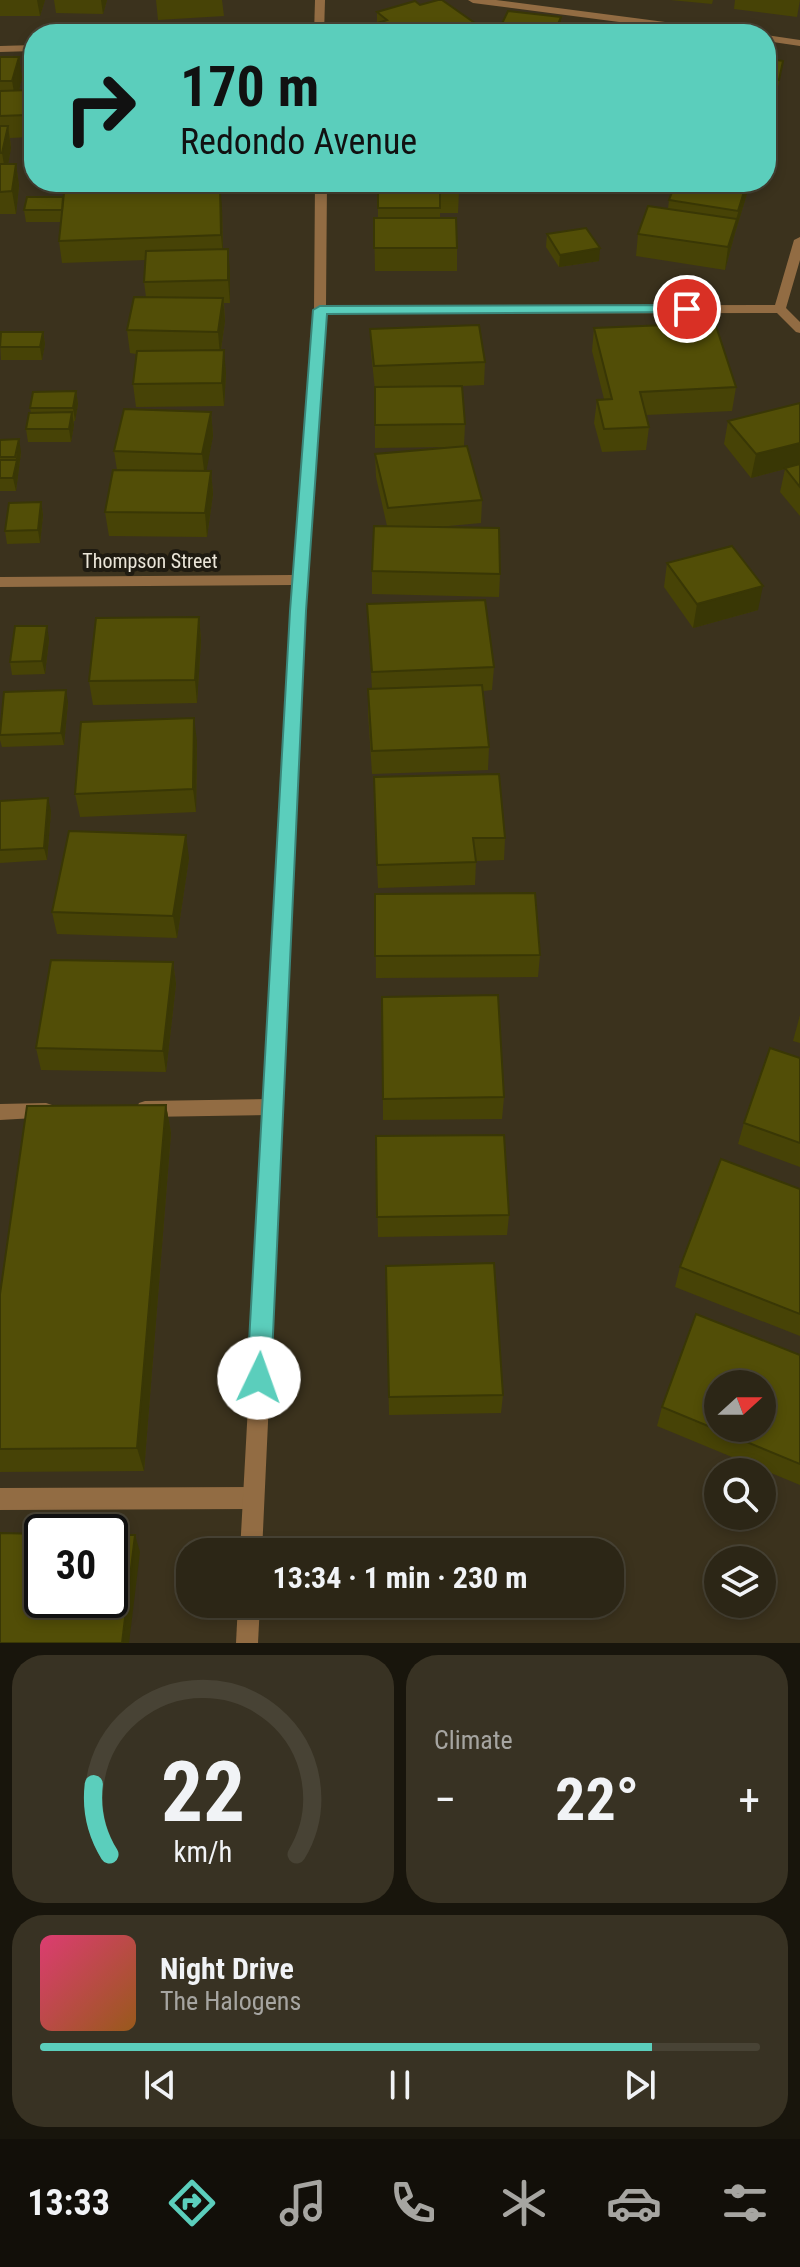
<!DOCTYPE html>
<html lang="en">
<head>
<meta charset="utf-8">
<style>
	body { margin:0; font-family:"Roboto Condensed",sans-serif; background:#383223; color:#f1f3f6; height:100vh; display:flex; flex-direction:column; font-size:30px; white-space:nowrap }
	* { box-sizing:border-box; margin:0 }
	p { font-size:26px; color:#a6a5a1 }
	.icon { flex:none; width:44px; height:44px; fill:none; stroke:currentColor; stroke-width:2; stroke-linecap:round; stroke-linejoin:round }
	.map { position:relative; height:1643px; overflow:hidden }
	.side { display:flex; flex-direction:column; gap:12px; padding:12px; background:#18150c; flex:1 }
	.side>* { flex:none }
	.guide { position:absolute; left:24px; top:24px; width:752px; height:168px; border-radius:32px; box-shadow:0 4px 12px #0003,0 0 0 2px #484335; background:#5bcebc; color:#111; overflow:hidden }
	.needle { width:52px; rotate:69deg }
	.buttons { position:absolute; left:704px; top:1370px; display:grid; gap:16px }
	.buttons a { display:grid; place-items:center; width:72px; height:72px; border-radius:50%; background:#2c2616; box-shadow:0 4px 12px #0003,0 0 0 2px #484335; font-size:40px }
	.speed { position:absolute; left:24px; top:1514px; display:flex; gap:16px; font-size:40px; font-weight:700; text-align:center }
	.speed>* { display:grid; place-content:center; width:104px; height:104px; border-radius:50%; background:#2c2616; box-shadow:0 4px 12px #0003,0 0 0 2px #484335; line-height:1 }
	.speed .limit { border:4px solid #111; border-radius:12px; background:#fff; color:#111 }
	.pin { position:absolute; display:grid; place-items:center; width:68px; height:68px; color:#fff; margin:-34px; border:4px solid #fff; border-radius:50%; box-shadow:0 2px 8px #0007 }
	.me { position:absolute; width:88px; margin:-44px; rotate:3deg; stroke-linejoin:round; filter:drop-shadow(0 0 6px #0008) }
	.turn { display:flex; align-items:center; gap:28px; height:168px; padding:0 24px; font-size:36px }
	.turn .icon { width:104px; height:104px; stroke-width:2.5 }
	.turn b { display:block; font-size:56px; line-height:68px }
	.big { font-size:60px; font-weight:700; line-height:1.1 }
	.side .tile { flex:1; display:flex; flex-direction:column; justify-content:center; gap:12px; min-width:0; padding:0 28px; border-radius:32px; background:#383223 }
	.side .dial { align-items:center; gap:0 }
	.dial svg { height:208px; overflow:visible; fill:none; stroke:#484335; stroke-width:7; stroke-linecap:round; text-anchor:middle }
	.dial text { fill:#f1f3f6; stroke:none }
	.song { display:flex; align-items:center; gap:24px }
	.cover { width:96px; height:96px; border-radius:12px; background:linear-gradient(135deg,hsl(340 70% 55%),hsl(30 70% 35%)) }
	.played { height:8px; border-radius:4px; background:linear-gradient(90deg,#5bcebc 85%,#484335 85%) }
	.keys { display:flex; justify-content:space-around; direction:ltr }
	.heat { display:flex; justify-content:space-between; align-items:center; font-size:44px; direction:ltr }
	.side .tiles { flex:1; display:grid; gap:12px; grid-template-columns:1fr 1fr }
	.tile:last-child { grid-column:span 2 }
	.trip { position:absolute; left:176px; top:1538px; width:448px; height:80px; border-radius:32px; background:#2c2616; box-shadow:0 4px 12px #0003,0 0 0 2px #484335; font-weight:700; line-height:80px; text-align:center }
	.tab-bar { display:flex; height:128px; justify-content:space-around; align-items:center; background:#120f09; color:#a6a5a1 }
	.tab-bar .icon { width:56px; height:56px }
	.tab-bar .active { color:#5bcebc }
	.tab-bar b { font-size:36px; color:#f1f3f6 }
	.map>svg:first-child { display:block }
</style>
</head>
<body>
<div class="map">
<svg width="800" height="1643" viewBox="0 0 800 1643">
	<rect width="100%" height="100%" fill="#3b321d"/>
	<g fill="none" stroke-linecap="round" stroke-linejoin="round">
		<g fill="#926c43" fill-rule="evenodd">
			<polygon points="272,1099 278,1101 281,1107 278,1113 272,1115 145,1117 139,1115 136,1109 139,1103 145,1101"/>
			<polygon points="46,1103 52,1105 55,1111 52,1117 0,1120 0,1104"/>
			<polygon points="253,1487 260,1491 264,1498 260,1505 253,1509 0,1510 0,1488"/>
		</g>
		<g fill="#926c43" fill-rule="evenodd">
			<polygon points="315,0 325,0 324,34 314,34"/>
			<polygon points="468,0 496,0 734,31 739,34 711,34 473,3"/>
			<polygon points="766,35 800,40 800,46 766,41"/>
			<polygon points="34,45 34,51 0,52 0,46"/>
			<polygon points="315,182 327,182 326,306 775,305 794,240 800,237 800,260 786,308 800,322 800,333 796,332 777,313 326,314 307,580 262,1552 240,1552 293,585 0,587 0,577 293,575 314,310"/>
			<polygon points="238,1604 260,1604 258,1643 236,1643"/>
		</g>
	</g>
	<g fill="#474306">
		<polygon points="0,0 45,0 40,16 0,16"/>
		<polygon points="54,0 107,0 103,14 56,13"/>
		<polygon points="156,0 222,0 224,16 158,20"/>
		<polygon points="670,0 713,0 712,4"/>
		<polygon points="735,0 800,0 797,17 734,9"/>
		<polygon points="420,5 478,34 374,34 374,24 377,23 377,12"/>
		<polygon points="0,57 19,57 22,78 19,90 30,90 34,112 30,137 10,138 11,148 8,164 16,164 19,186 16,214 0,214"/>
		<polygon points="766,58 781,73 777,92 774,91 766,131"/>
		<polygon points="37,182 75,182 74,184 37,184"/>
		<polygon points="378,182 459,191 458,213 440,213 440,218 457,248 457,271 375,271 374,218 378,218"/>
		<polygon points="747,194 735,233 725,270 636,256 638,234 668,209 669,200"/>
		<polygon points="222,209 223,249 230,271 230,303 224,303 225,321 221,350 226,373 224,406 136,407 133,384 136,354 130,353 127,330 146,297 144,282 146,260 62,263 59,241 61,222 26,222 24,210"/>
		<polygon points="547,234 599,261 559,267 546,247"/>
		<polygon points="594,328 736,387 732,411 646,415 649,427 646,450 602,452 594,423 597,400 604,399 592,351"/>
		<polygon points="370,329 485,362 484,385 462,386 465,424 464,446 482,500 481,523 438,527 500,574 499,597 372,594 372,571 387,526 376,477 375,454 447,447 375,448 375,390 371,352"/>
		<polygon points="43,332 45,344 42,360 1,360 0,339"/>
		<polygon points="76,391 78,404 75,421 74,421 74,425 71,442 28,442 26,429 31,413 30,408"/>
		<polygon points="800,403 800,516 780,492 785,469 751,478 724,444 728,421"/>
		<polygon points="211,412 213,436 206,470 211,471 213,494 207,537 109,536 105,512 117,470 114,451"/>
		<polygon points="0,440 21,452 16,491 0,491"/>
		<polygon points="41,502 43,515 40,543 7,544 5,531"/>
		<polygon points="667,563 758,610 693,628 664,587"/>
		<polygon points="367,604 494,667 492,690 483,691 489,747 488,770 372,774 368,712 368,689 372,688"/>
		<polygon points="199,617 201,640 197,703 93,705 89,681"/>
		<polygon points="49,639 45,674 12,675 10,662"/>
		<polygon points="68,702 64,745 2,747 0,740 0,725"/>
		<polygon points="197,741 196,812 80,817 75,794"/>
		<polygon points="374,800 505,838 504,860 476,861 475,885 378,888"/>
		<polygon points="0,801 51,811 47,860 0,863"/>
		<polygon points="189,858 177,938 57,934 52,912"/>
		<polygon points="375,894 540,955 538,977 376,978"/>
		<polygon points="173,962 176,984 166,1072 41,1070 36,1048"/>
		<polygon points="382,997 504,1097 502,1119 383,1120"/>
		<polygon points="800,1015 800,1043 793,1041"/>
		<polygon points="800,1058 800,1167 738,1144 744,1123"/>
		<polygon points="166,1105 171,1133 144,1471 0,1472 0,1294"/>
		<polygon points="376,1136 509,1215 507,1235 378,1237"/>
		<polygon points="800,1189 800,1336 675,1287 680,1267"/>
		<polygon points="386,1266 503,1395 501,1413 389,1415"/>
		<polygon points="800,1355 800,1485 657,1426 662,1407"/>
	</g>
	<g fill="#393705">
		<polygon points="37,0 45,0 40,16"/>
		<polygon points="101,0 107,0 103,14"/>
		<polygon points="561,17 560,34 554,34"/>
		<polygon points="479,26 478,34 454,34"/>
		<polygon points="19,57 22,78 16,103 12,81"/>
		<polygon points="30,90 34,112 30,137 27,115"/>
		<polygon points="8,126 11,148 6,176 2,153"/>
		<polygon points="16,164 19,186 16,214 12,191"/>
		<polygon points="747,182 749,182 747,194 735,233 725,270 728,247"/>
		<polygon points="220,187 222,209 223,257 221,235"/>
		<polygon points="600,248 599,261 559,267 560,255"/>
		<polygon points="228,249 230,271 230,303 228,280"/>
		<polygon points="223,298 225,321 220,355 218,332"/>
		<polygon points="43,332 45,344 42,360 40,347"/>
		<polygon points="224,350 226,373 224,406 222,383"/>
		<polygon points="76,391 78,404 75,421 73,408"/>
		<polygon points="72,412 74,425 71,442 69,429"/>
		<polygon points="211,412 213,436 205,478 202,454"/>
		<polygon points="19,439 21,452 16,491 13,478"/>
		<polygon points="800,443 800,465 751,478 756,454"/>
		<polygon points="211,471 213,494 207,537 205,513"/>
		<polygon points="41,502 43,515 40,543 38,530"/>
		<polygon points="763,586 758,610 693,628 697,604"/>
		<polygon points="199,617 201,640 197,703 195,680"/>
		<polygon points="47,626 49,639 45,674 42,661"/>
		<polygon points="66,690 68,702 64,745 61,733"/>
		<polygon points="194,718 197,741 196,812 193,789"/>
		<polygon points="48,798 51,811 47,860 44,848"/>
		<polygon points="186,835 189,858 177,938 173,916"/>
		<polygon points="173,962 176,984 166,1072 163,1051"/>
		<polygon points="166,1105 171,1133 144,1471 137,1448"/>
		<polygon points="135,1535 140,1552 129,1643 122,1643"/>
	</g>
	<g fill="#524e07" stroke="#393705" stroke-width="2" fill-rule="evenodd">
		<polygon points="438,0 442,0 479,26 454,34 388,34 374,24 387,20 377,12 415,1 420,5"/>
		<polygon points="508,11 561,17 554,34 497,34"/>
		<polygon points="0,57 19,57 12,81 0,81"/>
		<polygon points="766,58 783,61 779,80 766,78"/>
		<polygon points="766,81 775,82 768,116 766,116"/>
		<polygon points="30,90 27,115 0,116 0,91"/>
		<polygon points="0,126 8,126 2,153 0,153"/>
		<polygon points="0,164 16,164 12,191 0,192"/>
		<polygon points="378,182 458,182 459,191 440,191 440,208 378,208"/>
		<polygon points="676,182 747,182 738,211 669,200"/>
		<polygon points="220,187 221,235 59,241 64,193"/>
		<polygon points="27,197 63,197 62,210 24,210"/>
		<polygon points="648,206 737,219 728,247 638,234"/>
		<polygon points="374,218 456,218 457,248 374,248"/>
		<polygon points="586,228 600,248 560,255 547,234"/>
		<polygon points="228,249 228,280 144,282 146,251"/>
		<polygon points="134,297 223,298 218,332 127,330"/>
		<polygon points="715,323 736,387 640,392 649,427 604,429 597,400 612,399 594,328"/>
		<polygon points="479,325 485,362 374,366 370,329"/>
		<polygon points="1,332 43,332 40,347 0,347"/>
		<polygon points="224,350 222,383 133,384 137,351"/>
		<polygon points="462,386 465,424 375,425 375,387"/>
		<polygon points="76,391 73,408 30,408 33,392"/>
		<polygon points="800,403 800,443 756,454 728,421"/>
		<polygon points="124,409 211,412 202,454 114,451"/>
		<polygon points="72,412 69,429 26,429 29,413"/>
		<polygon points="19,439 15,457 0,457 0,440"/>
		<polygon points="467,446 482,500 388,508 375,454"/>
		<polygon points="0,460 17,460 13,478 0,478"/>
		<polygon points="800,464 800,487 785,468"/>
		<polygon points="113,470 211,471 205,513 105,512"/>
		<polygon points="41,502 38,530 5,531 9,503"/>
		<polygon points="374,526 499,528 500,574 372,571"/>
		<polygon points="732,546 763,586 697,604 667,563"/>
		<polygon points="485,600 494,667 372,672 367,604"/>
		<polygon points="199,617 195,680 89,681 96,618"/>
		<polygon points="15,626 47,626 42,661 10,662"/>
		<polygon points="482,685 489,747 372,751 368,689"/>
		<polygon points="66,690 61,733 0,735 4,692"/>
		<polygon points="194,718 193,789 75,794 81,722"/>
		<polygon points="499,774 505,838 473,838 476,862 377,865 374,777"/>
		<polygon points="48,798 44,848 0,850 0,801"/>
		<polygon points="69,831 186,835 173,916 52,912"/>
		<polygon points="535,893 540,955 375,956 375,894"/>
		<polygon points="51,960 173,962 163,1051 36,1048"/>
		<polygon points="498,995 504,1097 383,1099 382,997"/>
		<polygon points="770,1048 800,1058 800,1143 744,1123"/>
		<polygon points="166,1105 137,1448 0,1449 0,1294 27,1106"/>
		<polygon points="504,1135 509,1215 377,1217 376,1136"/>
		<polygon points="721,1159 800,1189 800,1314 680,1267"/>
		<polygon points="494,1263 503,1395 389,1397 386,1266"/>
		<path d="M 696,1314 L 800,1355 L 800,1464 L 662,1407 ZM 718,1384 L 762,1384 L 762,1428 L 718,1428 Z"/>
		<polygon points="0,1533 42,1534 42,1600 110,1600 110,1535 135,1535 122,1643 0,1643"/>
	</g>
	<polygon fill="#5bcebc" stroke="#3b867a" stroke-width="2" points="687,305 694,309 692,312 327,314 306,611 271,1378 267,1386 259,1389 251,1386 247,1378 290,611 313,310 320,306"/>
	<g text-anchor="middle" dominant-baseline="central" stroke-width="8" stroke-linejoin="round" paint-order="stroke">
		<g font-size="20" fill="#ebe6d9" stroke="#1f1b11">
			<text x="150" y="561">Thompson Street</text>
		</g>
	</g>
</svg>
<div class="buttons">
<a><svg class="needle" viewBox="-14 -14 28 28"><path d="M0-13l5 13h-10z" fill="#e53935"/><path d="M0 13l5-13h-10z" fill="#a6a5a1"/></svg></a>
<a><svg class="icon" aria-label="search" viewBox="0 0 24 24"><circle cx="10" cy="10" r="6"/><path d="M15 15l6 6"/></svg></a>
<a><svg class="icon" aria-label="layers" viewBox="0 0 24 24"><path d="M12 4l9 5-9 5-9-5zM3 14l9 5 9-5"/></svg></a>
</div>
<div class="speed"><div class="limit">30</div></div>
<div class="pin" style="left:687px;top:309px;background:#d93025"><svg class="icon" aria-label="arrive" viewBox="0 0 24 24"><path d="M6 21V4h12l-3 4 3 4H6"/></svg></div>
<svg class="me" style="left:259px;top:1378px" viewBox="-20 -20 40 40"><circle r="19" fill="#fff"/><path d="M0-13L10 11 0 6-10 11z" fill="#5bcebc"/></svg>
<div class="trip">13:34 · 1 min · 230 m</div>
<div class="guide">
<div class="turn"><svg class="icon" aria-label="right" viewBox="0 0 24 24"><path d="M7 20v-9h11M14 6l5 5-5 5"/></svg><div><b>170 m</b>Redondo Avenue</div></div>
</div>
</div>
<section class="side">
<div class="tiles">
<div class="tile dial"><svg viewBox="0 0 100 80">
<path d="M14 69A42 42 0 1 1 86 69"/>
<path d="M14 69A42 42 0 0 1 8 42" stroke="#5bcebc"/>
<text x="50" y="56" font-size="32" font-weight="700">22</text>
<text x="50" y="72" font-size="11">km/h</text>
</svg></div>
<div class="tile"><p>Climate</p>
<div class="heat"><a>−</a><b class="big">22°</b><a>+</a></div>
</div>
<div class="tile">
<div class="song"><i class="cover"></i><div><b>Night Drive</b><p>The Halogens</p></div></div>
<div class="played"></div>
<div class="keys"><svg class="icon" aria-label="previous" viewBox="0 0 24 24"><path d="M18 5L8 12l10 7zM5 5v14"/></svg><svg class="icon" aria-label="pause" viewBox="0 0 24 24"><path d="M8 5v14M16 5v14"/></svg><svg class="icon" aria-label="next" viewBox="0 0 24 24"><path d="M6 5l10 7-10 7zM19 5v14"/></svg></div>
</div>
</div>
</section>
<nav class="tab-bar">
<b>13:33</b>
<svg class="icon active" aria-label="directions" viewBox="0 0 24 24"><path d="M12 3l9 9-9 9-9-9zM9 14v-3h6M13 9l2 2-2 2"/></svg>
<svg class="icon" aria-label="music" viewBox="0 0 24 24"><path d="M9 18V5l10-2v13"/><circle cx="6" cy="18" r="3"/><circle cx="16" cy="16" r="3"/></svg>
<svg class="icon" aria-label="phone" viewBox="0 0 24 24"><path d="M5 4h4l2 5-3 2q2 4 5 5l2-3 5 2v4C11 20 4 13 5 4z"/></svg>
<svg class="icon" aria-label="climate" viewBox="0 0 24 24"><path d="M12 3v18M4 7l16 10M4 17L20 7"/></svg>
<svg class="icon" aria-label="car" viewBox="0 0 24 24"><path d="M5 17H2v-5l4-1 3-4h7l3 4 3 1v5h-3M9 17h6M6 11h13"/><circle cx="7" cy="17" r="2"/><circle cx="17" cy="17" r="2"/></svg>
<svg class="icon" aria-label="filters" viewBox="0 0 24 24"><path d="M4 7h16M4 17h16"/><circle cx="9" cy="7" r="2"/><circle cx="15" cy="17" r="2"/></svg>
</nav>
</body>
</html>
